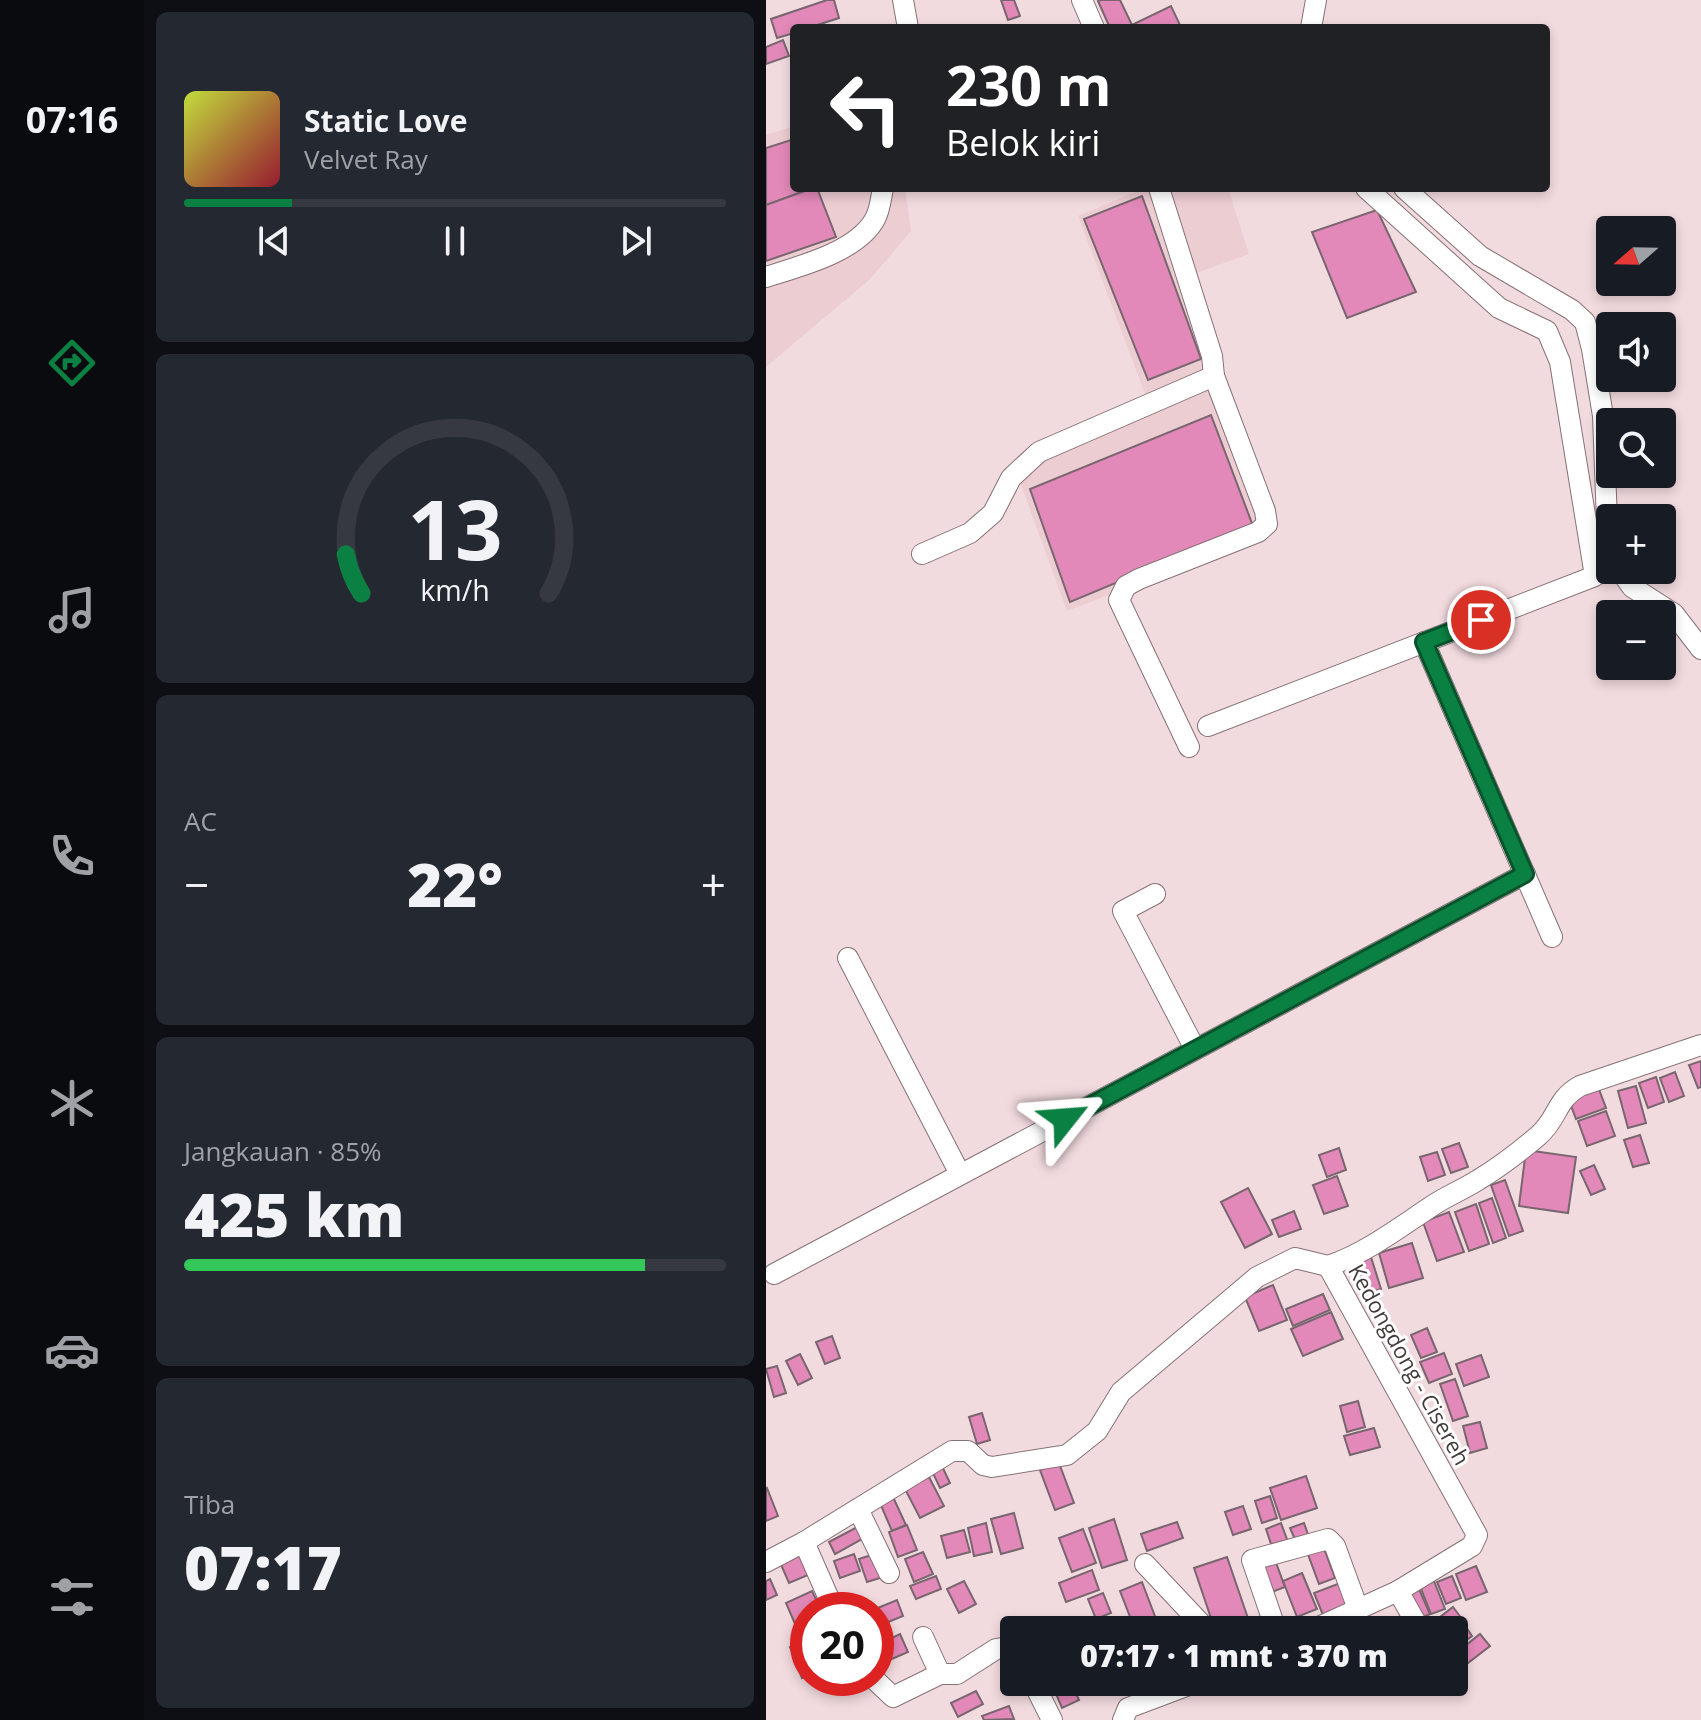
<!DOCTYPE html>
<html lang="id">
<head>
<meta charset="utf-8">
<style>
	body { margin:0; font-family:"Open Sans",sans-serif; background:#242831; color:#f1f3f6; height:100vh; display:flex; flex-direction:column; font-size:30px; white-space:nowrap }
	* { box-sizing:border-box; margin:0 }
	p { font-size:26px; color:#9ea1a6 }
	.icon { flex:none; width:44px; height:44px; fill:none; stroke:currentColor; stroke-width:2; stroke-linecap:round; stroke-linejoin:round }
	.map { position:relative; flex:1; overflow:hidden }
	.sheet { display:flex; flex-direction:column; gap:12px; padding:12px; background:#0d0f14; width:622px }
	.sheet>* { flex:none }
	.banner { position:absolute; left:24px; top:24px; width:760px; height:168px; border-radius:8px; box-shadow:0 4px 12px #0003; background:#202124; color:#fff; overflow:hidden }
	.needle { width:52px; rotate:250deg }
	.buttons { position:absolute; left:830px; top:216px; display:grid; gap:16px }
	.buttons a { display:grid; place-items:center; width:80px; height:80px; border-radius:8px; background:#171b24; box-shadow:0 4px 12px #0003; font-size:40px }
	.speed { position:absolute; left:24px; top:1592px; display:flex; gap:16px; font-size:40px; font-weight:700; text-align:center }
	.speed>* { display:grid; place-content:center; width:104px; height:104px; border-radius:50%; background:#171b24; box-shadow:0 4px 12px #0003; line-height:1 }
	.speed .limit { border:12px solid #d22; background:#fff; color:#111 }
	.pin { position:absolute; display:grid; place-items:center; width:68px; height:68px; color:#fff; margin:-34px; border:4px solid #fff; border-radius:50%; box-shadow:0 2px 8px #0007 }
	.me { position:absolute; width:88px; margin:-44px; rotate:62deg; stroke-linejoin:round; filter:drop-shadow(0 0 6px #0008) }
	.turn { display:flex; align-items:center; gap:28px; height:168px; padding:0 24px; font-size:36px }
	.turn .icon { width:104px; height:104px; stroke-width:2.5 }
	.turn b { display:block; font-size:56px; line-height:68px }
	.big { font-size:60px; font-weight:800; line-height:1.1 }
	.sheet .widget { flex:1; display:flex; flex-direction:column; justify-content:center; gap:12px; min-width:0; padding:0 28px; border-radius:12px; background:#242831 }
	.sheet .dial { align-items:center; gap:0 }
	.dial svg { height:208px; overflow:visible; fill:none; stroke:#363941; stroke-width:7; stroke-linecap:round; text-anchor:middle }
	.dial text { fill:#f1f3f6; stroke:none }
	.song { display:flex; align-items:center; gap:24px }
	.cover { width:96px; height:96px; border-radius:12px; background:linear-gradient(135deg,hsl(70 70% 55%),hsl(350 70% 35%)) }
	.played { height:8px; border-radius:4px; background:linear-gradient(90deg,#0b8043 20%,#363941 20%) }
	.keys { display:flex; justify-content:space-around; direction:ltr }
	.heat { display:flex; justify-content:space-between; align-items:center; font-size:44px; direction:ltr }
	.charge { height:12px; border-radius:6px; background:linear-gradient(90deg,#34c759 85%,#363941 0) }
	.trip { position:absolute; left:234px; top:1616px; width:468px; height:80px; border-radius:8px; background:#171b24; box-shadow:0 4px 12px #0003; font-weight:800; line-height:80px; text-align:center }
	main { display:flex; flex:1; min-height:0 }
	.menu { display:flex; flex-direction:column; width:144px; justify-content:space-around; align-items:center; background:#090b0e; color:#9ea1a6 }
	.menu .icon { width:56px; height:56px }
	.menu .active { color:#0b8043 }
	.menu b { font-size:36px; color:#f1f3f6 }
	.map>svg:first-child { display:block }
</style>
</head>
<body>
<main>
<nav class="menu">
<b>07:16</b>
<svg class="icon active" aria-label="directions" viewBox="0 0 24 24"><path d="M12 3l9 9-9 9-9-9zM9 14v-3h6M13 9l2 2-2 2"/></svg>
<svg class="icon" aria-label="music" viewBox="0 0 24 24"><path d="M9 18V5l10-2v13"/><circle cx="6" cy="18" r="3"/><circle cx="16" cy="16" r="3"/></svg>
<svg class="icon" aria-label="phone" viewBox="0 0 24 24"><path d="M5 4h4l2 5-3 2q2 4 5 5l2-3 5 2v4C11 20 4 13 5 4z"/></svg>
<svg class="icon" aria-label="climate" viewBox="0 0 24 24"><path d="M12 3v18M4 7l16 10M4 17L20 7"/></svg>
<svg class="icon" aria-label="car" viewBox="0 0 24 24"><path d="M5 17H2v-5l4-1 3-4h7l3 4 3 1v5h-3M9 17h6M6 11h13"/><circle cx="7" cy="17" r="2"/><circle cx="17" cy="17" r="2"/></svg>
<svg class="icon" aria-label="filters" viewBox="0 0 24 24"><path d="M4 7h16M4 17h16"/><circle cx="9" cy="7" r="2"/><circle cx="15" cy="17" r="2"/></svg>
</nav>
<section class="sheet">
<div class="widget">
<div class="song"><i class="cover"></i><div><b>Static Love</b><p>Velvet Ray</p></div></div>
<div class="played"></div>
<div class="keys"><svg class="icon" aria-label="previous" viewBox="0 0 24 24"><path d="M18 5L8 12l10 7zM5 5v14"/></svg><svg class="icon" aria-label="pause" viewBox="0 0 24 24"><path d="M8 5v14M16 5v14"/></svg><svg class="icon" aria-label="next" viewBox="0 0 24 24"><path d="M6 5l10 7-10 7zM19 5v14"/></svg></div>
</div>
<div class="widget dial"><svg viewBox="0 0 100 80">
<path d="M14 69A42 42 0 1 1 86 69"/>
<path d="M14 69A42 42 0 0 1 8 54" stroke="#0b8043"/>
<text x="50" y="56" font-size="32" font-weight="700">13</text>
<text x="50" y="72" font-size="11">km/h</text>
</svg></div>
<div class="widget"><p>AC</p>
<div class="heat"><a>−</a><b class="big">22°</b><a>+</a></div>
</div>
<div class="widget"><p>Jangkauan · 85%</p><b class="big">425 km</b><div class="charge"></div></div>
<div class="widget"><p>Tiba</p><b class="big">07:17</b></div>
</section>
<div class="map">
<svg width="935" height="1720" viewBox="0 0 935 1720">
	<rect width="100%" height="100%" fill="#f2dbdf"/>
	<g fill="#eccdd2">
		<polygon points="28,126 28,188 139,188 145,231 104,279 0,367 0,135"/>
		<polygon points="368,188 462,188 483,254 428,274 455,375 511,531 301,611 246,460 381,399 312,216 369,192"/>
	</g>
	<g fill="#e389b9" stroke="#78666f" stroke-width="2">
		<polygon points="61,0 68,0 73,18 42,28 28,28 28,33 11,38 5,19"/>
		<polygon points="235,0 248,0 254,16 242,20"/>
		<polygon points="335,0 354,0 366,25 405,6 414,25 408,28 344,28 332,1"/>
		<polygon points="17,40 23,56 0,64 0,47"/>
		<polygon points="28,139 28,188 47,188 0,205 0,148"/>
		<polygon points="47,188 51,188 70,237 0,261 0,205"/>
		<polygon points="376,196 435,359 382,380 318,219"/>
		<polygon points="611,210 650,292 581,318 546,232"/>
		<polygon points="445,415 487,526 304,602 264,489"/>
		<polygon points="935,1061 935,1087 932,1088 923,1065"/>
		<polygon points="909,1072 918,1096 903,1102 894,1078"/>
		<polygon points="890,1077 898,1102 882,1108 873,1083"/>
		<polygon points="831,1084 840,1108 810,1119 801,1095"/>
		<polygon points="870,1086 880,1123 862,1128 852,1091"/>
		<polygon points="840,1111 849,1136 821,1146 812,1121"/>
		<polygon points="874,1135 883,1163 867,1167 858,1140"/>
		<polygon points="693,1143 702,1167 685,1173 676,1149"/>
		<polygon points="573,1148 580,1170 561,1177 553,1155"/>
		<polygon points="760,1150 810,1157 802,1213 753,1206"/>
		<polygon points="671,1152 679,1175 662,1181 654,1157"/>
		<polygon points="828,1165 839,1189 825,1195 814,1171"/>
		<polygon points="571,1176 582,1206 558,1214 547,1185"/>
		<polygon points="739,1180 757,1231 743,1236 725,1185"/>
		<polygon points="482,1188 506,1234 479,1248 455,1202"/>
		<polygon points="726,1198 740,1238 727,1243 713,1203"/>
		<polygon points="710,1204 723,1244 703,1251 689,1212"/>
		<polygon points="528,1211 535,1229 513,1237 506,1220"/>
		<polygon points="683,1212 698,1252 671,1261 657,1222"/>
		<polygon points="646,1243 657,1278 623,1288 613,1253"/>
		<polygon points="605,1257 615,1289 599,1294 589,1262"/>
		<polygon points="507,1285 521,1320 493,1331 479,1297"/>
		<polygon points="557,1294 564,1310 527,1326 520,1309"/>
		<polygon points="565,1312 577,1339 537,1356 525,1329"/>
		<polygon points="661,1328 671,1352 655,1358 645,1335"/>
		<polygon points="66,1336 74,1358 59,1364 50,1342"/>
		<polygon points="678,1353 686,1374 663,1383 654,1362"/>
		<polygon points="34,1354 46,1378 32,1385 20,1361"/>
		<polygon points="715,1355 723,1377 698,1386 690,1364"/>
		<polygon points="11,1366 20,1393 8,1397 0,1369"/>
		<polygon points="689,1379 702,1416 687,1421 674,1384"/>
		<polygon points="592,1401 599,1427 581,1432 574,1406"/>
		<polygon points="216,1413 224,1440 211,1444 203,1417"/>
		<polygon points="714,1422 721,1448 704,1453 697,1426"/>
		<polygon points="608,1428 614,1447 584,1455 578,1436"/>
		<polygon points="293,1463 308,1503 289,1510 274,1470"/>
		<polygon points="175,1464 184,1483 174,1488 165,1469"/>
		<polygon points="540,1476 551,1508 515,1520 504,1488"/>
		<polygon points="163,1477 178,1506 154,1518 139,1489"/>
		<polygon points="1,1488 12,1516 0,1521 0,1489"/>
		<polygon points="504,1496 511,1518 496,1523 489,1501"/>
		<polygon points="127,1497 140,1525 126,1531 114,1503"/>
		<polygon points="477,1506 485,1529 467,1535 459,1512"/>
		<polygon points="248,1513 257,1548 235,1554 225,1519"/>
		<polygon points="348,1519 361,1560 336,1568 323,1528"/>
		<polygon points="411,1522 417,1538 381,1551 375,1534"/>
		<polygon points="220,1523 226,1552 208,1556 202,1528"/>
		<polygon points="515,1523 522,1542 506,1547 500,1529"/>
		<polygon points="538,1523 544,1540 531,1544 524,1528"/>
		<polygon points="97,1524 103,1535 69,1554 63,1542"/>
		<polygon points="141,1525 151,1550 132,1557 123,1532"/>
		<polygon points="317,1529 330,1563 306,1572 293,1538"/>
		<polygon points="198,1530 204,1552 181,1558 175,1536"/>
		<polygon points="556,1543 569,1578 553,1584 540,1549"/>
		<polygon points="32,1552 42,1575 23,1583 13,1560"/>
		<polygon points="157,1552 167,1574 148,1582 139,1559"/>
		<polygon points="112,1553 120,1576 101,1582 93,1559"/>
		<polygon points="88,1554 94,1571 74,1578 68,1561"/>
		<polygon points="461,1557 484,1624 466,1630 449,1630 428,1568"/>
		<polygon points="509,1560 519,1587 503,1593 493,1566"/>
		<polygon points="710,1566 721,1592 700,1600 690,1574"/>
		<polygon points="326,1570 333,1590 300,1602 293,1583"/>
		<polygon points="536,1573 551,1609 531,1617 517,1581"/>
		<polygon points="170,1576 175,1589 150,1599 144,1586"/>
		<polygon points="686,1576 695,1598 680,1604 671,1582"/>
		<polygon points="4,1579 11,1595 0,1600 0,1581"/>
		<polygon points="198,1581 210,1604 193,1613 181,1589"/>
		<polygon points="668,1581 679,1609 665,1614 654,1586"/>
		<polygon points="376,1582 390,1619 368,1627 354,1591"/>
		<polygon points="577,1582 588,1608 559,1620 548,1593"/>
		<polygon points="652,1587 664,1614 650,1621 638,1593"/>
		<polygon points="46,1591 55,1610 42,1610 42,1618 29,1624 20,1603"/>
		<polygon points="337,1593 345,1613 330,1619 322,1599"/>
		<polygon points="131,1600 137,1616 110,1627 110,1610 107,1610"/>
		<polygon points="687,1607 696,1619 682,1630 670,1630 665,1624"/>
		<polygon points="698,1624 706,1636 688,1650 688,1632"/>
		<polygon points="134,1634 142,1652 119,1662 111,1645"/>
		<polygon points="714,1634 724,1646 698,1666 689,1654"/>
		<polygon points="39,1641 42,1647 42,1675 36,1678 24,1647"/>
		<polygon points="285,1682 305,1682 313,1700 296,1708"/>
		<polygon points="313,1682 335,1682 336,1684 318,1693"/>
		<polygon points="210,1691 217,1704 192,1717 185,1703"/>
		<polygon points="243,1706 248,1719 218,1720 216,1716"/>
	</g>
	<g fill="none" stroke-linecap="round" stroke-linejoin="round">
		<defs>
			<g id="minor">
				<polyline points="137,0 142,28"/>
				<polyline points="316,0 328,28"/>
				<polyline points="545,28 550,0"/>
				<polyline points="638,188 714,256 806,310 819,322 826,349 837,416 841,522 844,535"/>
				<path d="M 0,277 C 34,266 91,252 109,219 C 114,210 115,198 117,188"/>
				<polyline points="156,554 204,533 227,513 245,478 273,452 448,376 446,356 393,188"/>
				<polyline points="854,570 866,587 908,614 935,649"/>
				<polyline points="658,642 786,937"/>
				<polyline points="442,726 829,576 794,362 781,331 733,308 600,188"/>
				<polyline points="423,747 353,600 360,586 373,579 492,532 501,524 499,511 448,376"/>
				<polyline points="389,894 357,911 429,1049"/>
				<polyline points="82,958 194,1174"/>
				<polyline points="8,1274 759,874"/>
				<polyline points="92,1509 123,1573"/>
				<polyline points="38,1542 68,1610"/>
				<polyline points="0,1562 38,1542 186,1451 202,1451 217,1465 226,1467 301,1455 331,1431 355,1392 491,1277 529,1258 562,1266"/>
				<polyline points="379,1564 441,1630"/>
				<polyline points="632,1591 654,1630"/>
				<polyline points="510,1630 486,1560 562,1539 569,1546 592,1609"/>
				<path d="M 546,1630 L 632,1591 L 706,1546 L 711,1535 L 562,1266 C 601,1253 635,1226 669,1204 C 683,1195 698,1189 712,1180 C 732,1168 753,1152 772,1136 C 793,1118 789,1100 814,1086 L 935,1045"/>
				<polyline points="157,1637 174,1674"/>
				<polyline points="107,1678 127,1697 174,1674 191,1674 230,1649 248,1646"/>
				<polyline points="267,1682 286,1720"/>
				<polyline points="357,1720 362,1708 431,1682"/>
			</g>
		</defs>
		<use href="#minor" stroke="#867276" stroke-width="22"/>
		<use href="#minor" stroke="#fff" stroke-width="20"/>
	</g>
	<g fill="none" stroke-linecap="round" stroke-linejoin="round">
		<defs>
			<polyline id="route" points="299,1119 759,874 658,642 715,620"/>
		</defs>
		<use href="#route" stroke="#07532c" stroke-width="20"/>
		<use href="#route" stroke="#0b8043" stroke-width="14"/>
	</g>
	<g text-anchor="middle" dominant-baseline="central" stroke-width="6" stroke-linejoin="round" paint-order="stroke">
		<g font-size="22" fill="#42393a" stroke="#fff">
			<text transform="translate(644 1364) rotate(61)">Kedongdong - Cisereh</text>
		</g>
	</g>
</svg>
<div class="buttons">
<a><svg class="needle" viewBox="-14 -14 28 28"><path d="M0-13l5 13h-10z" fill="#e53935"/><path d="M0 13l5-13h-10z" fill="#9ea1a6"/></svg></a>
<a><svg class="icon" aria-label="sound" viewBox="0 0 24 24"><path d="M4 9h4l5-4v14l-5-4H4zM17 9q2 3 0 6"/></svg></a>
<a><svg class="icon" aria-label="search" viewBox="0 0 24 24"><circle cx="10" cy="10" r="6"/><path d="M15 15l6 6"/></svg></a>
<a>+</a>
<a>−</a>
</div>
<div class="speed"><div class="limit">20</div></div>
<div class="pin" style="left:715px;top:620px;background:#d93025"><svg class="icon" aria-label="arrive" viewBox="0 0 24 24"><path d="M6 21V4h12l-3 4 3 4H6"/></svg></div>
<svg class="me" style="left:299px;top:1119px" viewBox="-20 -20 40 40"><path d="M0-17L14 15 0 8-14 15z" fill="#0b8043" stroke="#fff" stroke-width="4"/></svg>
<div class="trip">07:17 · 1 mnt · 370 m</div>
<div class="banner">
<div class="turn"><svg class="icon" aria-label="left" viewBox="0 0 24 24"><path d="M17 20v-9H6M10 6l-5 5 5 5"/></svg><div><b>230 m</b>Belok kiri</div></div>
</div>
</div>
</main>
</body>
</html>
